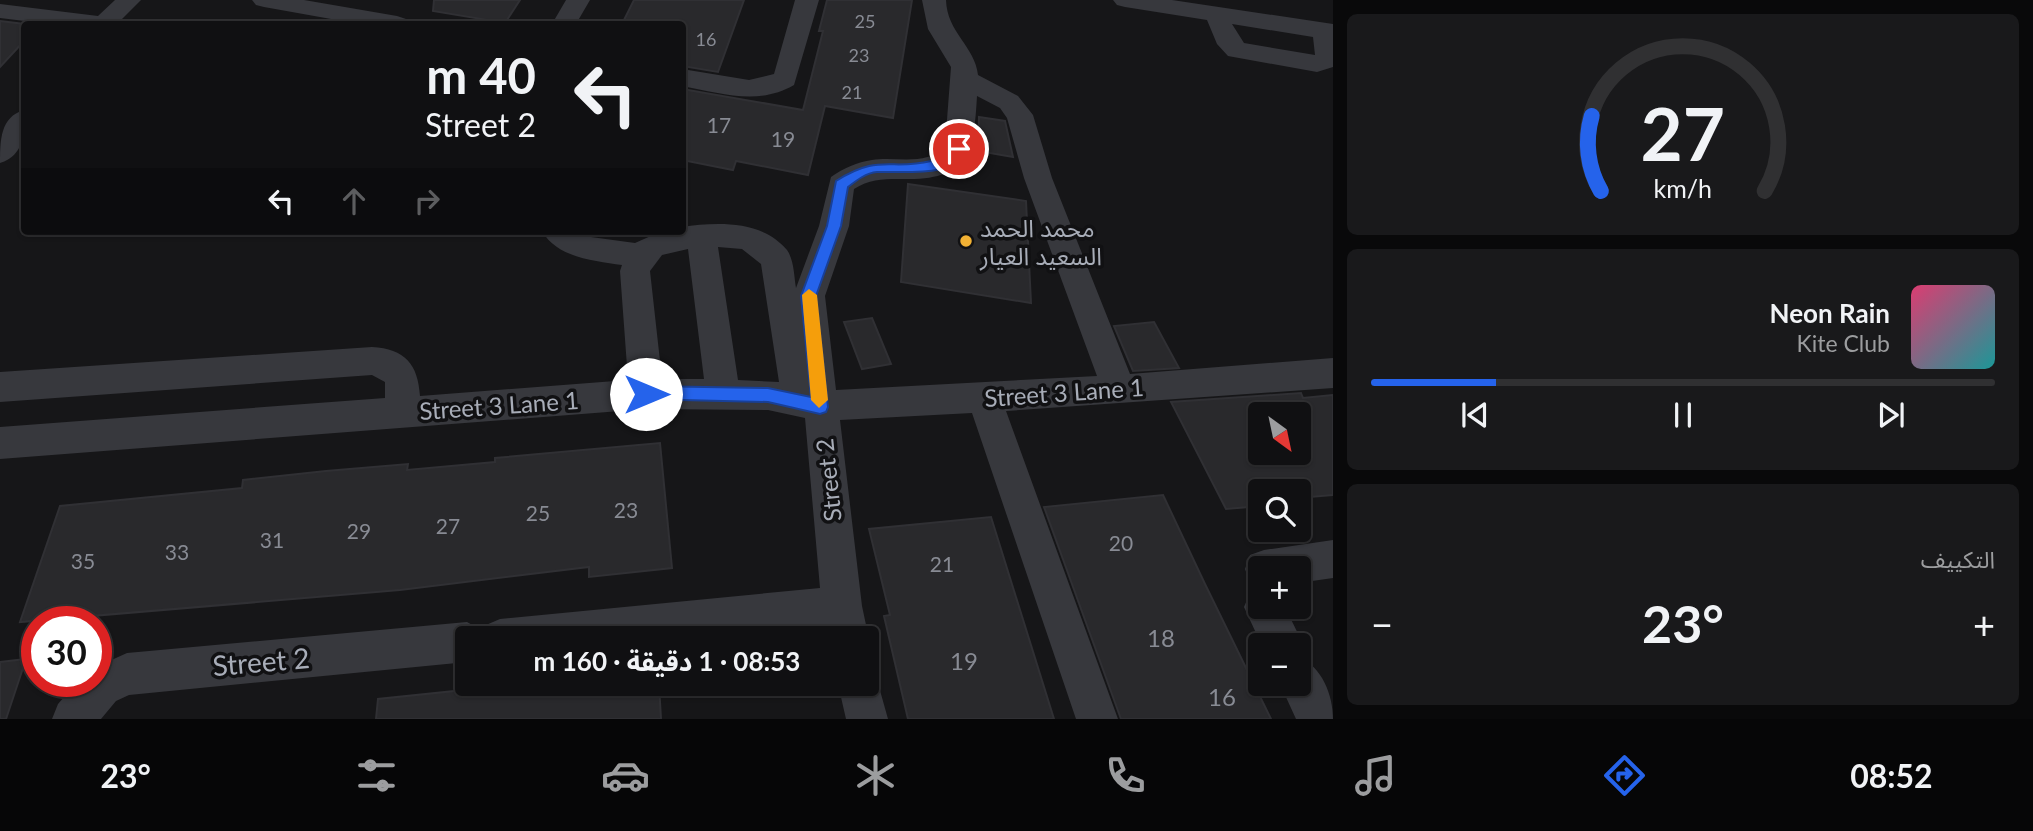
<!DOCTYPE html>
<html lang="ar">
<head>
<meta charset="utf-8">
<style>
	body { margin:0; font-family:Lato,"Noto Sans Arabic",sans-serif; background:#19191b; color:#f1f3f6; direction:rtl; height:100vh; display:flex; flex-direction:column; font-size:26px; white-space:nowrap }
	* { box-sizing:border-box; margin:0 }
	p { font-size:23px; color:#9c9d9f }
	.icon { flex:none; width:38px; height:38px; fill:none; stroke:currentColor; stroke-width:2; stroke-linecap:round; stroke-linejoin:round }
	.map { position:relative; flex:1; overflow:hidden; direction:ltr }
	.details { display:flex; flex-direction:column; gap:14px; padding:14px; background:#09090a; width:700px }
	.details>* { flex:none }
	.top-card { position:absolute; left:21px; top:21px; width:665px; height:214px; border-radius:7px; box-shadow:0 2px 5px #0004,0 0 0 2px #303032; direction:rtl; background:#101012; color:#f1f3f6; overflow:hidden }
	.needle { width:46px; rotate:147deg }
	.controls { position:absolute; left:1248px; top:402px; display:grid; gap:14px }
	.controls a { display:grid; place-items:center; width:63px; height:63px; border-radius:7px; background:#101012; box-shadow:0 2px 5px #0004,0 0 0 2px #303032; font-size:35px }
	.speed { position:absolute; left:21px; top:606px; display:flex; gap:14px; font-size:35px; font-weight:700; text-align:center }
	.speed>* { display:grid; place-content:center; width:91px; height:91px; border-radius:50%; background:#101012; box-shadow:0 2px 5px #0004,0 0 0 2px #303032; line-height:1 }
	.speed .limit { border:10px solid #d22; background:#fff; color:#111 }
	.pin { position:absolute; display:grid; place-items:center; width:60px; height:60px; color:#fff; margin:-30px; border:4px solid #fff; border-radius:50%; box-shadow:0 2px 7px #0007 }
	.me { position:absolute; width:77px; margin:-38px; rotate:90deg; stroke-linejoin:round; filter:drop-shadow(0 0 5px #0008) }
	.turn { display:flex; align-items:center; gap:24px; height:147px; padding:0 35px; font-size:32px }
	.turn .icon { width:91px; height:91px; stroke-width:2.5 }
	.turn b { display:block; font-size:49px; line-height:60px }
	.lanes { display:flex; align-items:center; height:66px; padding:0 35px; background:#0003; justify-content:center; gap:35px; direction:ltr }
	.lanes .off { opacity:.35 }
	.big { font-size:52px; font-weight:700; line-height:1.1 }
	.details .widget { flex:1; display:flex; flex-direction:column; justify-content:center; gap:10px; min-width:0; padding:0 24px; border-radius:10px; background:#19191b }
	.details .dial { align-items:center; gap:0 }
	.dial svg { height:182px; overflow:visible; fill:none; stroke:#303032; stroke-width:7; stroke-linecap:round; text-anchor:middle }
	.dial text { fill:#f1f3f6; stroke:none }
	.song { display:flex; align-items:center; gap:21px }
	.cover { width:84px; height:84px; border-radius:10px; background:linear-gradient(135deg,hsl(340 70% 55%),hsl(180 70% 35%)) }
	.played { height:7px; border-radius:4px; background:linear-gradient(90deg,#2563eb 20%,#303032 20%) }
	.keys { display:flex; justify-content:space-around; direction:ltr }
	.heat { display:flex; justify-content:space-between; align-items:center; font-size:38px; direction:ltr }
	.trip { position:absolute; left:455px; top:626px; width:424px; height:70px; border-radius:7px; background:#101012; box-shadow:0 2px 5px #0004,0 0 0 2px #303032; font-weight:700; line-height:70px; text-align:center; direction:rtl }
	.menu { display:flex; height:112px; justify-content:space-around; align-items:center; background:#060607; color:#9c9d9f }
	.menu .icon { width:49px; height:49px }
	.menu .current { color:#2563eb }
	.menu b { font-size:32px; color:#f1f3f6 }
	main { display:flex; flex:1; min-height:0 }
	.map>svg:first-child { display:block }
</style>
</head>
<body>
<main>
<section class="details">
<div class="widget dial"><svg viewBox="0 0 100 80">
<path d="M14 69A42 42 0 1 1 86 69"/>
<path d="M14 69A42 42 0 0 1 10 36" stroke="#2563eb"/>
<text x="50" y="56" font-size="32" font-weight="700">27</text>
<text x="50" y="72" font-size="11">km/h</text>
</svg></div>
<div class="widget">
<div class="song"><i class="cover"></i><div><b>Neon Rain</b><p>Kite Club</p></div></div>
<div class="played"></div>
<div class="keys"><svg class="icon" aria-label="previous" viewBox="0 0 24 24"><path d="M18 5L8 12l10 7zM5 5v14"/></svg><svg class="icon" aria-label="pause" viewBox="0 0 24 24"><path d="M8 5v14M16 5v14"/></svg><svg class="icon" aria-label="next" viewBox="0 0 24 24"><path d="M6 5l10 7-10 7zM19 5v14"/></svg></div>
</div>
<div class="widget"><p>التكييف</p>
<div class="heat"><a>−</a><b class="big">23°</b><a>+</a></div>
</div>
</section>
<div class="map">
<svg width="1333" height="719" viewBox="0 0 1333 719">
	<rect width="100%" height="100%" fill="#161618"/>
	<g fill="#29292c" stroke="#303034" stroke-width="2" fill-rule="evenodd">
		<polygon points="434,0 520,0 505,23 433,11"/>
		<polygon points="634,0 744,0 718,72 682,66 682,24 622,24"/>
		<polygon points="827,0 912,0 893,118 825,106 808,175 736,161 733,170 682,160 682,89 803,110 823,31 819,31"/>
		<polygon points="0,21 24,24 24,41 0,67"/>
		<polygon points="979,117 1005,121 1013,157 978,151"/>
		<polygon points="908,184 1026,201 1031,303 901,282"/>
		<polygon points="872,318 891,364 862,369 844,322"/>
		<polygon points="1154,322 1179,368 1133,371 1114,326"/>
		<path d="M 1301,393 L 1303,398 L 1333,395 L 1333,495 L 1298,498 L 1298,492 L 1260,492 L 1260,506 L 1226,509 L 1171,402 ZM 1260,415 L 1298,415 L 1298,453 L 1260,453 Z"/>
		<polygon points="660,443 672,568 589,577 589,567 400,590 20,622 60,506 242,488 243,480 326,471 408,464 407,470 495,462 495,458"/>
		<polygon points="1163,495 1205,584 1271,719 1121,719 1044,507"/>
		<polygon points="991,517 1054,719 908,719 884,616 890,615 869,529"/>
		<polygon points="26,659 6,719 0,719 0,662"/>
		<polygon points="484,684 659,684 661,719 376,719 378,699 483,688"/>
	</g>
	<g fill="none" stroke-linecap="round" stroke-linejoin="round">
		<g fill="#37383d" fill-rule="evenodd">
			<polygon points="115,0 141,0 117,24 49,24 0,18 0,4 98,16"/>
			<polygon points="252,0 304,0 397,16 406,19 409,24 359,24 264,7 256,5"/>
			<polygon points="566,0 590,0 576,24 552,24"/>
			<path d="M 795,0 L 819,0 L 794,85 C 758,106 721,93 682,86 L 682,69 L 749,80 L 774,74 Z"/>
			<path d="M 922,0 L 946,0 C 947,33 975,46 978,75 L 1018,96 L 1033,115 L 1052,178 L 1130,374 L 1333,358 L 1333,388 L 1006,411 L 1118,719 L 1076,719 L 972,413 L 840,420 L 862,606 L 869,639 L 866,647 L 866,639 L 829,639 L 826,627 L 711,639 L 467,639 L 467,662 L 129,695 L 116,701 L 101,719 L 52,719 L 58,704 L 78,681 L 96,681 L 96,667 L 127,653 L 467,622 L 483,631 L 486,625 L 500,619 L 820,588 L 805,418 L 768,410 L 646,409 L 0,459 L 0,427 L 385,398 L 385,382 L 372,375 L 0,402 L 0,372 L 372,347 C 405,349 418,364 420,396 L 628,380 L 620,271 L 622,265 C 595,261 557,258 542,231 L 581,231 L 591,237 L 635,243 L 662,231 L 682,231 L 682,227 C 717,222 762,220 787,250 C 794,260 794,276 796,288 L 819,226 L 831,177 C 844,168 857,162 872,160 C 896,156 927,167 945,146 L 951,67 L 928,29 ZM 977,96 L 1000,108 L 1007,118 L 1024,178 L 1097,376 L 836,390 L 825,296 L 849,226 L 854,189 C 871,178 887,179 906,179 C 970,180 974,150 977,96 ZM 718,247 L 742,249 L 761,264 L 779,382 L 738,380 ZM 688,249 L 704,379 L 662,379 L 650,271 L 662,255 Z"/>
			<path d="M 1113,0 L 1172,0 L 1333,24 L 1333,67 L 1317,72 L 1228,56 L 1217,44 L 1207,20 L 1125,7 L 1117,5 ZM 1232,24 L 1313,37 L 1315,55 L 1244,43 Z"/>
			<path d="M 24,110 C 26,131 24,156 0,163 C 0,141 0,117 24,110 Z"/>
			<polygon points="1333,540 1333,578 1298,583 1298,569 1260,569 1260,587 1250,583 1245,569 1250,555 1264,550"/>
			<path d="M 1260,589 L 1260,607 L 1285,607 L 1304,646 L 1299,657 C 1322,667 1333,695 1333,719 L 1296,719 L 1280,684 L 1298,684 L 1298,646 L 1262,646 L 1244,607 L 1250,593 Z"/>
			<polygon points="866,666 874,669 888,719 846,719 838,684 866,684"/>
		</g>
	</g>
	<path fill="#2563eb" stroke="#184099" stroke-width="2" d="M 959,144 L 963,146 C 971,179 894,171 877,172 C 866,173 857,180 848,187 L 841,226 L 816,296 L 828,407 L 826,412 L 820,414 L 768,402 L 640,399 L 638,394 L 646,386 L 768,388 L 811,397 L 801,296 L 827,226 L 836,181 C 880,153 890,171 931,161 C 944,159 948,148 959,144 Z"/>
	<polygon fill="#f59e0b" points="809,289 817,295 828,400 819,408 811,400 802,295"/>
	<circle fill="#f2b134" stroke="#111113" stroke-width="2.5" cx="966" cy="241" r="7"/>
	<g text-anchor="middle" dominant-baseline="central" stroke-width="7" stroke-linejoin="round" paint-order="stroke">
		<g font-size="18" fill="#888b94">
			<text x="865" y="21">25</text>
			<text x="706" y="39">16</text>
			<text x="859" y="55">23</text>
			<text x="852" y="92">21</text>
		</g>
		<g font-size="21" fill="#888b94">
			<text x="719" y="124">17</text>
			<text x="783" y="138">19</text>
			<text x="626" y="509">23</text>
			<text x="538" y="512">25</text>
			<text x="448" y="525">27</text>
			<text x="359" y="530">29</text>
			<text x="272" y="539">31</text>
			<text x="1121" y="542">20</text>
			<text x="177" y="551">33</text>
			<text x="83" y="560">35</text>
			<text x="942" y="563">21</text>
		</g>
		<g font-size="24" fill="#a8adb8" stroke="#111113" text-anchor="start">
			<text x="980" y="227">محمد الحمد<tspan x="980" dy="28">السعيد العيار</tspan></text>
		</g>
		<g font-size="24" fill="#a8adb8" stroke="#111113">
			<text transform="translate(1064 392) rotate(-4)">Street 3 Lane 1</text>
			<text transform="translate(499 405) rotate(-4)">Street 3 Lane 1</text>
			<text transform="translate(828 480) rotate(-96)">Street 2</text>
		</g>
		<g font-size="24" fill="#888b94">
			<text x="1161" y="637">18</text>
			<text x="964" y="660">19</text>
			<text x="1222" y="696">16</text>
		</g>
		<g font-size="28" fill="#a8adb8" stroke="#111113">
			<text transform="translate(261 661) rotate(-5)">Street 2</text>
		</g>
	</g>
</svg>
<div class="controls">
<a><svg class="needle" viewBox="-14 -14 28 28"><path d="M0-13l5 13h-10z" fill="#e53935"/><path d="M0 13l5-13h-10z" fill="#9c9d9f"/></svg></a>
<a><svg class="icon" aria-label="search" viewBox="0 0 24 24"><circle cx="10" cy="10" r="6"/><path d="M15 15l6 6"/></svg></a>
<a>+</a>
<a>−</a>
</div>
<div class="speed"><div class="limit">30</div></div>
<div class="pin" style="left:959px;top:149px;background:#d93025"><svg class="icon" aria-label="arrive" viewBox="0 0 24 24"><path d="M6 21V4h12l-3 4 3 4H6"/></svg></div>
<svg class="me" style="left:646px;top:394px" viewBox="-20 -20 40 40"><circle r="19" fill="#fff"/><path d="M0-13L10 11 0 6-10 11z" fill="#2563eb"/></svg>
<div class="trip">08:53 · 1 دقيقة · 160 m</div>
<div class="top-card">
<div class="turn"><svg class="icon" aria-label="left" viewBox="0 0 24 24"><path d="M17 20v-9H6M10 6l-5 5 5 5"/></svg><div><b>40 m</b>Street 2</div></div>
<div class="lanes"><svg class="icon" aria-label="left" viewBox="0 0 24 24"><path d="M17 20v-9H6M10 6l-5 5 5 5"/></svg><svg class="icon off" aria-label="ahead" viewBox="0 0 24 24"><path d="M12 20V5M6 11l6-6 6 6"/></svg><svg class="icon off" aria-label="right" viewBox="0 0 24 24"><path d="M7 20v-9h11M14 6l5 5-5 5"/></svg></div>
</div>
</div>
</main>
<nav class="menu">
<b>08:52</b>
<svg class="icon current" aria-label="directions" viewBox="0 0 24 24"><path d="M12 3l9 9-9 9-9-9zM9 14v-3h6M13 9l2 2-2 2"/></svg>
<svg class="icon" aria-label="music" viewBox="0 0 24 24"><path d="M9 18V5l10-2v13"/><circle cx="6" cy="18" r="3"/><circle cx="16" cy="16" r="3"/></svg>
<svg class="icon" aria-label="phone" viewBox="0 0 24 24"><path d="M5 4h4l2 5-3 2q2 4 5 5l2-3 5 2v4C11 20 4 13 5 4z"/></svg>
<svg class="icon" aria-label="climate" viewBox="0 0 24 24"><path d="M12 3v18M4 7l16 10M4 17L20 7"/></svg>
<svg class="icon" aria-label="car" viewBox="0 0 24 24"><path d="M5 17H2v-5l4-1 3-4h7l3 4 3 1v5h-3M9 17h6M6 11h13"/><circle cx="7" cy="17" r="2"/><circle cx="17" cy="17" r="2"/></svg>
<svg class="icon" aria-label="filters" viewBox="0 0 24 24"><path d="M4 7h16M4 17h16"/><circle cx="9" cy="7" r="2"/><circle cx="15" cy="17" r="2"/></svg>
<b>23°</b>
</nav>
</body>
</html>
